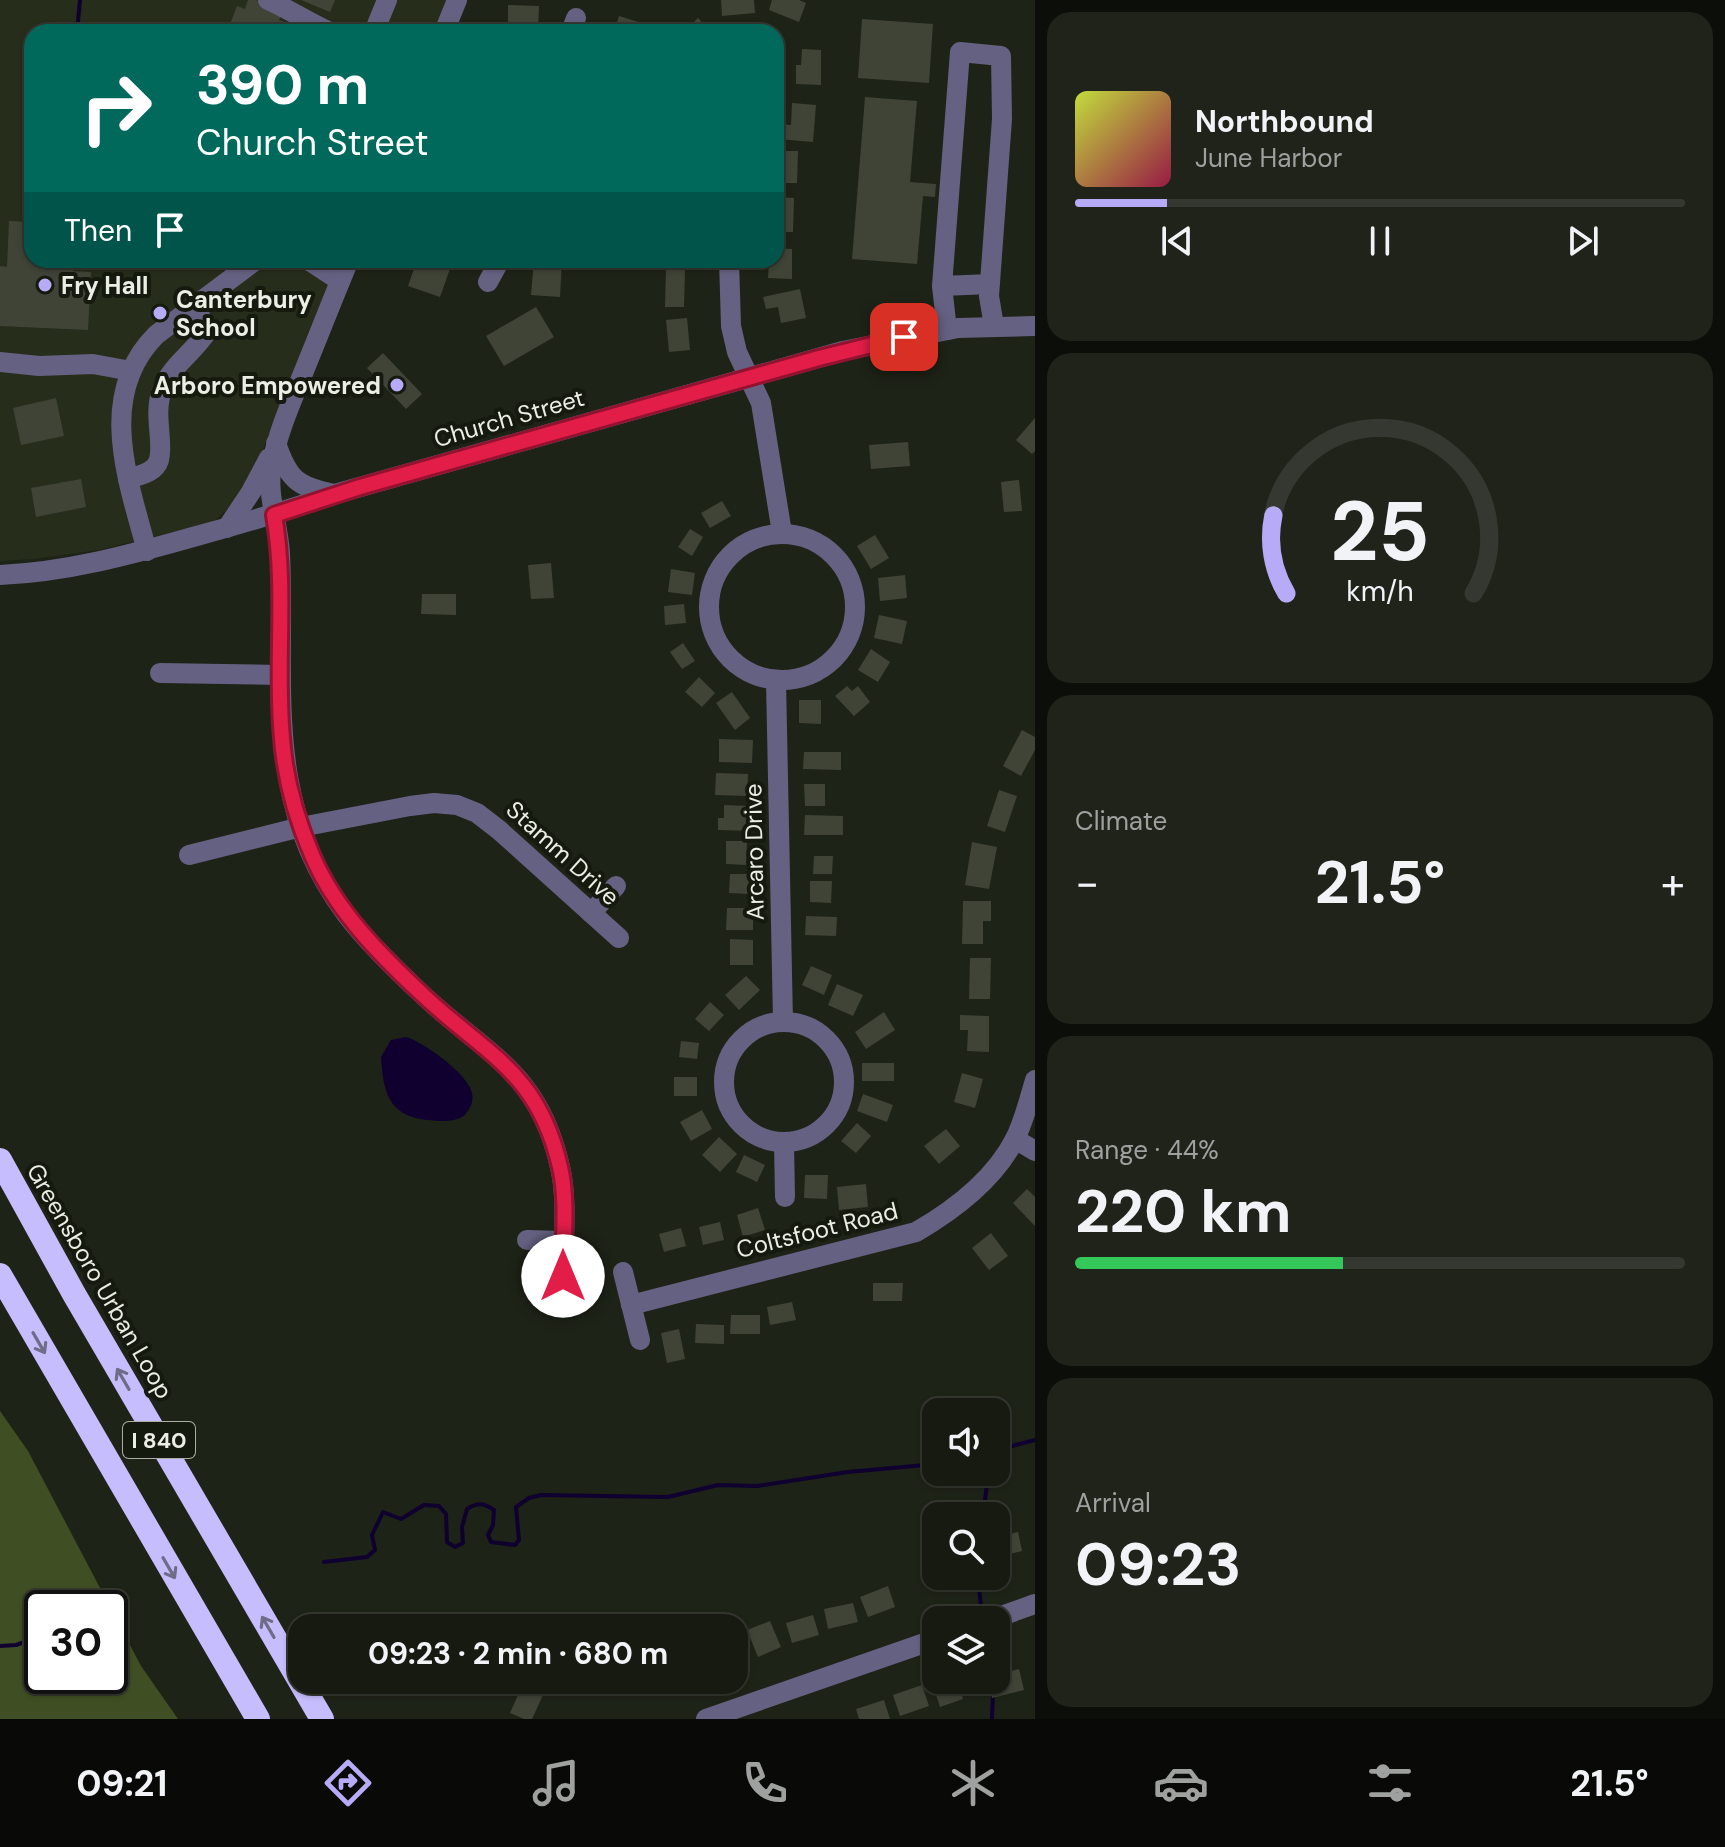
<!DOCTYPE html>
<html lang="en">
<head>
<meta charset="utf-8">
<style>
	body { margin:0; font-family:"DM Sans",sans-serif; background:#1f231a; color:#f1f3f6; height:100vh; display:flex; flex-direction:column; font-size:30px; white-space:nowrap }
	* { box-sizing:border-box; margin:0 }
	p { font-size:26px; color:#9ea19f }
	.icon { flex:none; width:44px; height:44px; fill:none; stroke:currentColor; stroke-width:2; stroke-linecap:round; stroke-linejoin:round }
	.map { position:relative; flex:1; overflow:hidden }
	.details { display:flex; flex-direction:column; gap:12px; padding:12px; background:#0c0e09; width:690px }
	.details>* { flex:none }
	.guide { position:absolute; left:24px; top:24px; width:760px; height:244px; border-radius:24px; box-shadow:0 2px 6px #0004,0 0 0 2px #353831; background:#00695c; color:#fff; overflow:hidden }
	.fabs { position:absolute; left:922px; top:1398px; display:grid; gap:16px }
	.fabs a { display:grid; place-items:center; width:88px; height:88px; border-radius:16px; background:#161a11; box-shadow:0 2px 6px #0004,0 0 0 2px #353831; font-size:40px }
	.speed { position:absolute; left:24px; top:1590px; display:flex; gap:16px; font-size:40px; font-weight:700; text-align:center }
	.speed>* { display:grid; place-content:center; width:104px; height:104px; border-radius:50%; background:#161a11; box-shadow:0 2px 6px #0004,0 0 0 2px #353831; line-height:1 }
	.speed .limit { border:4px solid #111; border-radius:12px; background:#fff; color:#111 }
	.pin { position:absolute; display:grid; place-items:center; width:68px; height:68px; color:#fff; margin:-34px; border-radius:16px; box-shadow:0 4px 12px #0006 }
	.me { position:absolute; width:88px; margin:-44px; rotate:0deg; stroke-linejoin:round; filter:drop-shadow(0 0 6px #0008) }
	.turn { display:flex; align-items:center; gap:28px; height:168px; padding:0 40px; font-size:36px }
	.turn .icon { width:104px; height:104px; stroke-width:2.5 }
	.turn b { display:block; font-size:56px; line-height:68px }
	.then { display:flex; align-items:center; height:76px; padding:0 40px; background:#0003; gap:16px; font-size:30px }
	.big { font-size:60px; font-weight:700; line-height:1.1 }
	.details .tile { flex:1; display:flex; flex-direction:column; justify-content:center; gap:12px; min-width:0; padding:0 28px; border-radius:24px; background:#1f231a }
	.details .dial { align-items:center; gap:0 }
	.dial svg { height:208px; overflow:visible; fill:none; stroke:#353831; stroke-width:7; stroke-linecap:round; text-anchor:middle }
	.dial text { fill:#f1f3f6; stroke:none }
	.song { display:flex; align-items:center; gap:24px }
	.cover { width:96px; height:96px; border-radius:12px; background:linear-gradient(135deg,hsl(70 70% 55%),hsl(340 70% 35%)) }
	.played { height:8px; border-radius:4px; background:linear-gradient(90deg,#b7abf8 15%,#353831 15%) }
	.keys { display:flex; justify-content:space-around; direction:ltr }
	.heat { display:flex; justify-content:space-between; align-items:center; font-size:44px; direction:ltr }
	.charge { height:12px; border-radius:6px; background:linear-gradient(90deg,#34c759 44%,#353831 0) }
	.trip { position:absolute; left:288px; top:1614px; width:460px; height:80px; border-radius:24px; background:#161a11; box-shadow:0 2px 6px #0004,0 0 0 2px #353831; font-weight:700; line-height:80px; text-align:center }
	.menu { display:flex; height:128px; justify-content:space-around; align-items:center; background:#090a07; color:#9ea19f }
	.menu .icon { width:56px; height:56px }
	.menu .selected { color:#b7abf8 }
	.menu b { font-size:36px; color:#f1f3f6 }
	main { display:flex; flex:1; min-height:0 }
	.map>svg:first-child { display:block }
</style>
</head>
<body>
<main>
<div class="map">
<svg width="1035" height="1719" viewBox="0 0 1035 1719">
	<rect width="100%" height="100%" fill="#1e2317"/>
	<polygon fill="#262d1b" points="0,0 447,0 435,32 32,32 32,260 342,260 252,475 236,502 213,522 99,550 34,559 0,561"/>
	<path fill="#404f23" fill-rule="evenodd" d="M 0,1411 L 28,1451 L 141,1666 L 178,1719 L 0,1719 ZM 42,1608 L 110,1608 L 110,1676 L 42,1676 Z"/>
	<path fill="#0f002f" d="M 406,1037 C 424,1042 468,1074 472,1093 C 474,1102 470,1109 464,1116 C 452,1123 440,1121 427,1120 C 388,1116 383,1091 381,1057 L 391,1040 Z"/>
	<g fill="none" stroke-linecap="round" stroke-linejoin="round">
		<g stroke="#0f002f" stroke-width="4">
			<polyline points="77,32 80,0"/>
			<polyline points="996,1450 1035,1440"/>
			<polyline points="996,1463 1003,1448"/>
			<polyline points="983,1516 987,1484 992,1472"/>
			<path d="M 324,1562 L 367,1557 L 375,1550 L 372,1535 L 383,1512 L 401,1519 L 424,1505 L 439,1506 L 446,1514 L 447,1542 L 455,1547 L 463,1543 L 462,1527 L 467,1509 C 478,1502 484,1503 494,1510 L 493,1525 L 488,1535 L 491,1542 L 515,1545 L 519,1540 L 516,1507 L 529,1498 L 541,1495 L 668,1497 L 718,1485 L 757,1486 L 848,1472 L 936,1464"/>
			<polyline points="978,1576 982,1618"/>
			<polyline points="0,1646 16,1645 42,1636"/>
			<polyline points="992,1719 993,1693"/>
		</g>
	</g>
	<g fill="#3f4437">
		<polygon points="248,0 256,0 283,11 279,20 295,26 293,32 227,32 237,6 245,9"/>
		<polygon points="301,0 335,0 330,12"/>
		<polygon points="721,0 754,0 755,13 722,16"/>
		<polygon points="772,0 799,0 806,3 799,22 769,10"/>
		<polygon points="508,5 539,6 538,32 508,32"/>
		<polygon points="619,16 648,25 646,32 614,32"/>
		<polygon points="698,18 711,32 684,32"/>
		<polygon points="862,19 933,24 929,83 858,78"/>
		<polygon points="802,49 821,50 821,85 796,84 796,65 801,65"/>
		<polygon points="865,97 917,101 910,182 936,184 935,197 923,196 917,264 852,259"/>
		<polygon points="792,103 816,105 813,142 778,139 779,124 791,125"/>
		<polygon points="776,151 798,151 797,183 776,183"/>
		<polygon points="776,197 794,198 793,232 776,232"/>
		<polygon points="9,221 32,222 32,260 73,260 73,271 91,272 88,330 0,326 0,266 7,267"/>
		<polygon points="776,248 792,249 792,279 768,278 769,260 776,260"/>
		<polygon points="417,260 453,260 440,297 408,286"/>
		<polygon points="534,260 562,261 560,297 531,295"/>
		<polygon points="666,268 685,269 684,307 665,307"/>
		<polygon points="800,289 806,318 781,323 778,307 766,309 763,297"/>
		<polygon points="536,307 554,337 504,366 486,336"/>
		<polygon points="687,318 690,350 669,352 666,320"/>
		<polygon points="383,353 422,394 406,409 367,368"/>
		<polygon points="56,398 64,436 21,445 13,408"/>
		<polygon points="1035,418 1035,451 1032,454 1016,440"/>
		<polygon points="908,442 910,466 871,469 869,445"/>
		<polygon points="81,479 86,507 36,517 31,488"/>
		<polygon points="1019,480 1022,511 1004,512 1001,482"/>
		<polygon points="722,501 731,516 710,528 701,513"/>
		<polygon points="690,529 703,537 692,556 678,547"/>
		<polygon points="875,535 889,558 871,569 857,546"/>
		<polygon points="551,563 554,598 531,599 528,565"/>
		<polygon points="671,569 695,573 692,595 668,592"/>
		<polygon points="905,575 907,598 880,601 878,578"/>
		<polygon points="422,594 456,594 456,615 421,614"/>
		<polygon points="684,604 686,623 665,625 664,606"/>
		<polygon points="879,615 907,621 902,644 874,638"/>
		<polygon points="683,643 695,661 682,669 670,652"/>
		<polygon points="871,649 890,662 878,682 858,670"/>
		<polygon points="699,677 715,693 702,707 685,692"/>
		<polygon points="847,686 852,691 858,686 870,702 854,716 835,696"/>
		<polygon points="732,692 750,718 735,730 716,703"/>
		<polygon points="799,700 821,700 821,724 799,723"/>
		<polygon points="1022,730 1035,737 1035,750 1021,776 1003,766"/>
		<polygon points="719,739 753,740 752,763 719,762"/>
		<polygon points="804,752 841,752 841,770 803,769"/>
		<polygon points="716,773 748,774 747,796 715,795"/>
		<polygon points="804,784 825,784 825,806 805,806"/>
		<polygon points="999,790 1017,796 1005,832 987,826"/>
		<polygon points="724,805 750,806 750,831 718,830 718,818 724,818"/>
		<polygon points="805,815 843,816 843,835 804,835"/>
		<polygon points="726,841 747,841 746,865 726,864"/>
		<polygon points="972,842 997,847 989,889 965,885"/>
		<polygon points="814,856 833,856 832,874 813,874"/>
		<polygon points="730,874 749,874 749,894 729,893"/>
		<polygon points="810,881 832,881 831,903 810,902"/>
		<polygon points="963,901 991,901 991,921 983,921 983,944 962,944"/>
		<polygon points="727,908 753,908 753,930 726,930"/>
		<polygon points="806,916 837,917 836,936 805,935"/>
		<polygon points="730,939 753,940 753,965 730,965"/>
		<polygon points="970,958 991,958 990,999 969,999"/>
		<polygon points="811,966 832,975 824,995 802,985"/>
		<polygon points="746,976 760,990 739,1010 725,995"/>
		<polygon points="837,984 863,995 853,1016 828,1005"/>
		<polygon points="710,1002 724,1015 709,1031 695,1019"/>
		<polygon points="884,1012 895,1030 866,1049 855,1032"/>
		<polygon points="960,1015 989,1016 989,1052 967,1051 968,1030 960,1030"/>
		<polygon points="681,1041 699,1043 697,1059 679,1057"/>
		<rect x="862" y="1063" width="32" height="18"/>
		<polygon points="962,1073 983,1079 975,1108 954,1102"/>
		<rect x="674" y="1077" width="23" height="19"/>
		<polygon points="863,1094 893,1105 887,1122 857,1111"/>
		<polygon points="702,1110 712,1129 691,1141 680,1122"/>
		<polygon points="857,1123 871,1136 856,1153 841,1141"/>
		<polygon points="946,1129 960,1146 939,1164 924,1146"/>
		<polygon points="719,1137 737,1154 720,1172 702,1155"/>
		<polygon points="744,1155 765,1165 757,1182 736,1172"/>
		<polygon points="805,1175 828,1175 827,1199 804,1198"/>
		<polygon points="866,1184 868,1207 839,1210 837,1187"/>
		<polygon points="1027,1189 1035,1197 1035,1226 1013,1203"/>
		<polygon points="758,1208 765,1230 743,1237 737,1215"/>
		<polygon points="720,1222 724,1240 703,1245 699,1227"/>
		<polygon points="681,1228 686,1246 664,1252 659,1234"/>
		<polygon points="991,1233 1008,1256 989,1270 972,1248"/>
		<polygon points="873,1283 903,1283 902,1301 873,1301"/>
		<polygon points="792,1302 796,1320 770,1325 767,1307"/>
		<polygon points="731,1315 760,1315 760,1334 730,1334"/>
		<polygon points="696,1324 724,1325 724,1344 695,1343"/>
		<polygon points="679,1329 685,1359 667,1363 661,1333"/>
		<polygon points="1018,1532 1022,1551 996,1557 996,1537"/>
		<polygon points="888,1586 895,1607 868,1617 860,1597"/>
		<polygon points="853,1603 858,1622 828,1629 824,1609"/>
		<polygon points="813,1615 819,1635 792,1643 786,1623"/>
		<polygon points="770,1621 781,1647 758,1657 747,1630"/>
		<polygon points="1019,1669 1024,1690 992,1698 988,1680 996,1680 996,1675"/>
		<polygon points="936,1678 957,1680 963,1699 940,1707 931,1680"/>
		<polygon points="922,1685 929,1706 900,1716 893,1695"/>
		<polygon points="522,1686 543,1695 532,1719 524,1719 510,1713"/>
		<polygon points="884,1700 890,1719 859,1719 856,1709"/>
	</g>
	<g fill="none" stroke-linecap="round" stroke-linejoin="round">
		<g stroke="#656182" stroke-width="20">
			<path d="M 268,0 C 290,10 308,22 330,32"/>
			<polyline points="374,32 387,0"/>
			<polyline points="444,32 457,0"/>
			<polyline points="571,32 576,18"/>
			<polyline points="308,260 340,281"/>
			<path d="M 349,260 C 335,293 322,327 308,361 C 295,394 279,427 272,463 C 266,494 278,522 280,553 C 286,682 261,801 346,914 C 368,943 398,972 425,997 C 489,1056 539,1073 560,1167 C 568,1201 563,1241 563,1276"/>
			<polyline points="729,260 731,326 737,352 761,403 782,533"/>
			<polyline points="488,282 500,260"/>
			<polyline points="990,284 942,286 960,52 1001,56 1002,119 989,296 994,326"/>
			<polyline points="942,286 947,330"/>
			<polyline points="0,362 39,366 93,364 131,371"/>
			<path d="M 276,443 C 288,479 297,487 334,494"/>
			<path d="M 128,479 C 139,475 155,473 159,460 C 164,441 153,415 162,390 C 171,365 195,352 208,330 L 194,306"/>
			<polyline points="227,528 251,492 269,458"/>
			<circle cx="782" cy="607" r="73"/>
			<path d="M 147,551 C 128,480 96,395 156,335 L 256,260"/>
			<path d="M 0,575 C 67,572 129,555 193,537 C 241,524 288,510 335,494 L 843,351 L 958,328 L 1035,326"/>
			<polyline points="160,673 281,675"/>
			<polyline points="776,681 783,1021"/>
			<polyline points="189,855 301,827 410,806 434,803 457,805 477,813 499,830 619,938"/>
			<polyline points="591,913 616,886"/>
			<circle cx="784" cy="1082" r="60"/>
			<polyline points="1015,1139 1035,1151"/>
			<polyline points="784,1143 785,1197"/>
			<polyline points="527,1240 563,1241"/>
			<polyline points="623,1272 640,1340"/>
			<path d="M 631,1305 L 916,1232 C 954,1210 994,1180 1015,1139 C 1024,1121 1029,1100 1035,1080"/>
			<polyline points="990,1620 1035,1604"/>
			<polyline points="706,1719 936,1639"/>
		</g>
		<g stroke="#c6bdff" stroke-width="24">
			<polyline points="0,1160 74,1294 322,1719"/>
			<polyline points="0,1275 258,1719"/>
		</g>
	</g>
	<defs><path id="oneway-shaft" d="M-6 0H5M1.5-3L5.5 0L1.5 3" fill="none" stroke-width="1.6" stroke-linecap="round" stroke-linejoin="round" transform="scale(2)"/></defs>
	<g stroke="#6e6c86">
		<use href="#oneway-shaft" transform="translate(39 1343) rotate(60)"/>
		<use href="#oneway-shaft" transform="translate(123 1379) rotate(-120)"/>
		<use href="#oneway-shaft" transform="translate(169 1568) rotate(60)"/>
		<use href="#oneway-shaft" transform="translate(268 1627) rotate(-120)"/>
	</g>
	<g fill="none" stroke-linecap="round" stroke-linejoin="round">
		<defs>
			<path id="route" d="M 563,1276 C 563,1241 568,1201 560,1167 C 538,1072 488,1056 424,996 C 381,956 335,910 312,855 C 296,818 285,779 282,738 C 275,664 287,589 274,515 L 360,487 L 819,358 L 904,337"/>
		</defs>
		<use href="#route" stroke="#92132f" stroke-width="20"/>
		<use href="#route" stroke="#e11d48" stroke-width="14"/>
	</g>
	<g fill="#b7abf8" stroke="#151a0e" stroke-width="3">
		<circle cx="45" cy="285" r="8"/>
		<circle cx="160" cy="313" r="8"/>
		<circle cx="397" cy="385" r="8"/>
	</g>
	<g text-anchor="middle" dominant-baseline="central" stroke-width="8" stroke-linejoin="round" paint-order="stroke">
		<rect fill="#151a0e" stroke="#aaaea4" stroke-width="2" x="123" y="1422" width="72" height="36" rx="6"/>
		<g font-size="22" font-weight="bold" fill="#eaeee5">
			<text x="159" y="1440">I 840</text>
		</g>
		<g font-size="24" font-weight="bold" fill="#eaeee5" stroke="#151a0e" text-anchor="start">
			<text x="61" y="285">Fry Hall</text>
			<text x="176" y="299">Canterbury<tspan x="176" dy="28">School</tspan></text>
			<text x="381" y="385" text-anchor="end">Arboro Empowered</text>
		</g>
		<g font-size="24" fill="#eaeee5" stroke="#151a0e">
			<text transform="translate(509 418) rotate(-16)">Church Street</text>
			<text transform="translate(754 852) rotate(-91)">Arcaro Drive</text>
			<text transform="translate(563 853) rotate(42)">Stamm Drive</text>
			<text transform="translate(817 1230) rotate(-14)">Coltsfoot Road</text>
			<text transform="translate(100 1281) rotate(60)">Greensboro Urban Loop</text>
		</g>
	</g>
</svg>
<div class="fabs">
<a><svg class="icon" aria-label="sound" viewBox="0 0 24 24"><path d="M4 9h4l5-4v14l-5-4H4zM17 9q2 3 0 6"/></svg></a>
<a><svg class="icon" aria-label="search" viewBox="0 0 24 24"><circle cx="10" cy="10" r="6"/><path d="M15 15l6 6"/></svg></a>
<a><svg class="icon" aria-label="layers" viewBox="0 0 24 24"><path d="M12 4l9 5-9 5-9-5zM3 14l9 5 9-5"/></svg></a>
</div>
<div class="speed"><div class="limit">30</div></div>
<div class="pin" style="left:904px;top:337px;background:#d93025"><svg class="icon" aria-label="arrive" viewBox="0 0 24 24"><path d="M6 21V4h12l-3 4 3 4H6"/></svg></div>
<svg class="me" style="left:563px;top:1276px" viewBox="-20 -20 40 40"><circle r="19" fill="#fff"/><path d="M0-13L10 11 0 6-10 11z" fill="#e11d48"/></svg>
<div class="trip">09:23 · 2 min · 680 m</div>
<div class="guide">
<div class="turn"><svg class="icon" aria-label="right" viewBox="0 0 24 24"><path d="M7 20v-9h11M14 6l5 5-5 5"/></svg><div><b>390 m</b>Church Street</div></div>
<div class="then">Then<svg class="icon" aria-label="arrive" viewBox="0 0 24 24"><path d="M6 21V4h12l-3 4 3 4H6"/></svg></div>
</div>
</div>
<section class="details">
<div class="tile">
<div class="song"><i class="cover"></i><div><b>Northbound</b><p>June Harbor</p></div></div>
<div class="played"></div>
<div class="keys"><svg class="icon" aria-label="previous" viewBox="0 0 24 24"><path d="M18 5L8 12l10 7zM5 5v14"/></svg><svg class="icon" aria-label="pause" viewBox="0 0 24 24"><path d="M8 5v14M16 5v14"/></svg><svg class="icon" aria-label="next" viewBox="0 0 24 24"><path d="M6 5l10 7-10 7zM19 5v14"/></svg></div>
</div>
<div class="tile dial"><svg viewBox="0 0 100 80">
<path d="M14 69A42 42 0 1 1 86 69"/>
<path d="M14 69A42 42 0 0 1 9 39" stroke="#b7abf8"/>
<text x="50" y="56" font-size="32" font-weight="700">25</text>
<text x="50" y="72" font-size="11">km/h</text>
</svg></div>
<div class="tile"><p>Climate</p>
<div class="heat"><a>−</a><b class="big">21.5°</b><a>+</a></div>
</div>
<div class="tile"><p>Range · 44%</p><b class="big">220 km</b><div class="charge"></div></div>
<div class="tile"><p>Arrival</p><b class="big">09:23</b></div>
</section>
</main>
<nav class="menu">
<b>09:21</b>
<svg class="icon selected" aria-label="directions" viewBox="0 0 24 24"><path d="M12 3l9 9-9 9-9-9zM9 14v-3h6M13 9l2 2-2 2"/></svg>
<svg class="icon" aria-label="music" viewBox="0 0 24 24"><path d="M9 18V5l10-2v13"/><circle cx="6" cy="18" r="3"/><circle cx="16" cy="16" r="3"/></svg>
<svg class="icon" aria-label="phone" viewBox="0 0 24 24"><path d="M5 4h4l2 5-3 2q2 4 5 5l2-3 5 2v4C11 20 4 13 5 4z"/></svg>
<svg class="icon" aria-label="climate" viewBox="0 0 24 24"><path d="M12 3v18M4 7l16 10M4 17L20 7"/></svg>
<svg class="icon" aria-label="car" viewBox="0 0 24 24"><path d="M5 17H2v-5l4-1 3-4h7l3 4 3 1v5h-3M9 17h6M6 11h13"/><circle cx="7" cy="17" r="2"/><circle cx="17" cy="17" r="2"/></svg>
<svg class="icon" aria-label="filters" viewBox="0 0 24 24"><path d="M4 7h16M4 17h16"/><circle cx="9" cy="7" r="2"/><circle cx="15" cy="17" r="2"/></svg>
<b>21.5°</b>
</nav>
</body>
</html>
